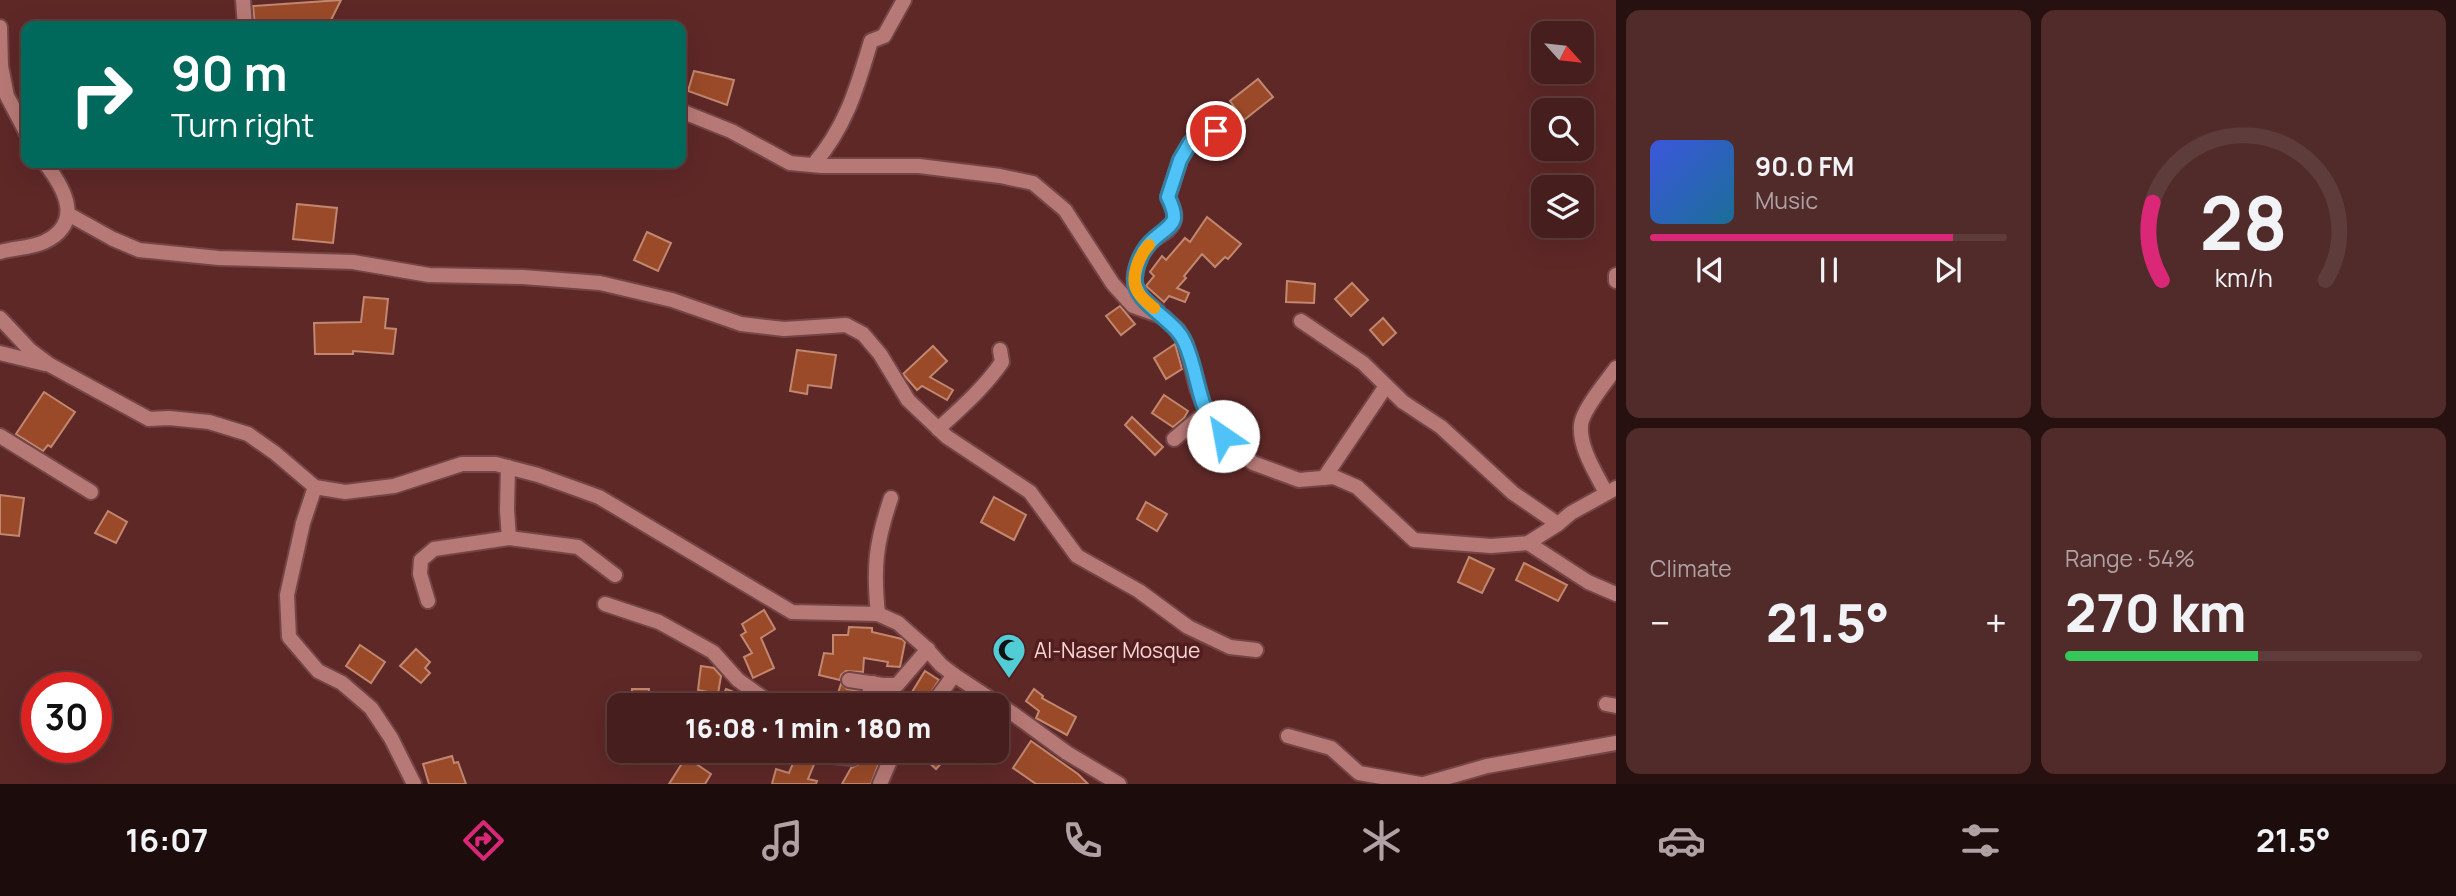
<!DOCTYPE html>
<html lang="en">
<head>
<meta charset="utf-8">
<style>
	body { margin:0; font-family:Manrope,sans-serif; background:#502b2a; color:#f1f3f6; height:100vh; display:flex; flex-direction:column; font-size:26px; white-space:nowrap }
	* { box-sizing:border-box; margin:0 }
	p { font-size:23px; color:#b0a2a4 }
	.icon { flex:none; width:38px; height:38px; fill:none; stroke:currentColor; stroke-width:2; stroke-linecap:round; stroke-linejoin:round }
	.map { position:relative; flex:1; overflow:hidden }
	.drawer { display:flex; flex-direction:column; gap:10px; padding:10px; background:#261010; width:840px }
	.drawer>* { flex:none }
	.banner { position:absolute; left:21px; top:21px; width:665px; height:147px; border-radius:14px; box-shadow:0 7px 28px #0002,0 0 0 2px #5e3c3b; background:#00695c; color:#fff; overflow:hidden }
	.needle { width:46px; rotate:117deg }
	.buttons { position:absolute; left:1531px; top:21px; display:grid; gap:14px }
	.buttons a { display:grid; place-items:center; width:63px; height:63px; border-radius:14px; background:#461e1d; box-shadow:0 7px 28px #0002,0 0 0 2px #5e3c3b; font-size:35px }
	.speed { position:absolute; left:21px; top:672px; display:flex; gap:14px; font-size:35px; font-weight:700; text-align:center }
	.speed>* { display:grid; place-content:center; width:91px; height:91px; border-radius:50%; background:#461e1d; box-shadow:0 7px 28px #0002,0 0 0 2px #5e3c3b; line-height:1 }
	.speed .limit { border:10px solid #d22; background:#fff; color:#111 }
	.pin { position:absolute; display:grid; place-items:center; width:60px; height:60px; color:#fff; margin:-30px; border:4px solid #fff; border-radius:50%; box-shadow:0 2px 7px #0007 }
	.me { position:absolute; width:77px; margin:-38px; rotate:327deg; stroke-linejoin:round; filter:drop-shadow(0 0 5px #0008) }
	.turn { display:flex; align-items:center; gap:24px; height:147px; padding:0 35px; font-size:32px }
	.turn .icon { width:91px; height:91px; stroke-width:2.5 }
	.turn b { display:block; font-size:49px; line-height:60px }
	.big { font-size:52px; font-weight:800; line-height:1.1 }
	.drawer .tile { flex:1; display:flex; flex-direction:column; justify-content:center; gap:10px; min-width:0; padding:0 24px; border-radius:14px; background:#502b2a }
	.drawer .dial { align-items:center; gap:0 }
	.dial svg { height:182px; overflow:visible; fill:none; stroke:#5e3c3b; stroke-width:7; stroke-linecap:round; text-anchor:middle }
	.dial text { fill:#f1f3f6; stroke:none }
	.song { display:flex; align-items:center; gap:21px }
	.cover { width:84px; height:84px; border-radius:10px; background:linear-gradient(135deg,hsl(230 70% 55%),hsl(200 70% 35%)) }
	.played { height:7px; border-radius:4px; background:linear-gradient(90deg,#db2777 85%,#5e3c3b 85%) }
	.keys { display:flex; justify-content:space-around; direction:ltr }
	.heat { display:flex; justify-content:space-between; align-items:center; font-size:38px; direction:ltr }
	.charge { height:10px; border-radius:5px; background:linear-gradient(90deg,#34c759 54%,#5e3c3b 0) }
	.drawer .tiles { flex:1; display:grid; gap:10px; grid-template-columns:repeat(2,1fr) }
	.trip { position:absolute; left:607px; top:693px; width:402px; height:70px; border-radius:14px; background:#461e1d; box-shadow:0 7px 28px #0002,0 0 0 2px #5e3c3b; font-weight:800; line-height:70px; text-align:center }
	.tabs { display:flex; height:112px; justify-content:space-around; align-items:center; background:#1c0c0c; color:#b0a2a4 }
	.tabs .icon { width:49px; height:49px }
	.tabs .current { color:#db2777 }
	.tabs b { font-size:32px; color:#f1f3f6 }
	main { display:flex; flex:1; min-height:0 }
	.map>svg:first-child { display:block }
</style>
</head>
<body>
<main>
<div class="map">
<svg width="1616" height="784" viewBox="0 0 1616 784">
	<rect width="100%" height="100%" fill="#5e2827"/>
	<g fill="#9a4a28" stroke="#c18770" stroke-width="2">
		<polygon points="341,0 328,26 255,26 253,6"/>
		<polygon points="694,71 734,80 727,105 688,91"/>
		<polygon points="1258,79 1273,97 1244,120 1230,101"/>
		<polygon points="297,204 337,208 333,243 293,239"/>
		<polygon points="1207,217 1241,244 1228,259 1225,257 1215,267 1202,254 1184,276 1186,278 1177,288 1189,293 1185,302 1169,296 1164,302 1146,286 1154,276 1150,272 1162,256 1166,260 1185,238 1190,242"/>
		<polygon points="647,232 671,243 658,271 634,260"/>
		<polygon points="1287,281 1315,284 1314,303 1286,302"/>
		<polygon points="1352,283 1368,300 1351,316 1335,299"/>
		<polygon points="364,297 388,299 385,328 396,329 393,354 353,351 353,354 315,354 314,323 361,322"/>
		<polygon points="1120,306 1135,324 1121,335 1106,316"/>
		<polygon points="1383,318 1396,333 1383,345 1370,330"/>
		<polygon points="1175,344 1182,369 1166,379 1154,358"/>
		<polygon points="933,346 947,361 930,377 953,390 947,400 922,386 917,390 903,374"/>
		<polygon points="797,350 836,355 831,388 808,385 807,394 790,391"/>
		<polygon points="44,392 75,412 51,447 48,445 43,451 16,434"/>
		<polygon points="1164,395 1188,411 1184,418 1173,427 1152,413"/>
		<polygon points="1132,417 1163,447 1155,455 1125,425"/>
		<polygon points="0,495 24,498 19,536 0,534"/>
		<polygon points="994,497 1026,515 1014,540 981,522"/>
		<polygon points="1146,502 1167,514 1157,531 1137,519"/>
		<polygon points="108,511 127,522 116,543 95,533"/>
		<polygon points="1469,557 1494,569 1482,593 1458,582"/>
		<polygon points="1524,563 1567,585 1558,601 1516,580"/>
		<polygon points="764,610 775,629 761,638 774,668 753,678 744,657 752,653 741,635 746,632 742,624"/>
		<polygon points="849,627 872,628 872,632 902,639 905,642 900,667 887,666 888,662 864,658 863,672 846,671 841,675 840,680 819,675 824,653 833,654 833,635 848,635"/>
		<polygon points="360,645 385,662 371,683 346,666"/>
		<polygon points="416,649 430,662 425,668 430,673 421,683 400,666"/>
		<polygon points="701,666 714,668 721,676 718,694 698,690"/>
		<polygon points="925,671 939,680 923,705 904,705"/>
		<polygon points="841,684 847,689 860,691 856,705 834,705"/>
		<polygon points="632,689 649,689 648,705 631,705"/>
		<polygon points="726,689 744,696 757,705 719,705"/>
		<polygon points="1034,689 1043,696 1042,698 1076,717 1067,735 1036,718 1039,711 1026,701"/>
		<polygon points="1031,741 1078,774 1088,784 1036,784 1013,768"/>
		<polygon points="798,751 815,762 808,779 817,781 816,784 772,784 776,769 789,773"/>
		<polygon points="916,751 942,751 948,756 936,769"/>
		<polygon points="866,753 880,760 871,784 842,784 851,768 859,764"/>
		<polygon points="452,756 454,763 458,762 466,784 429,784 423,764"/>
		<polygon points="686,757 711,774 705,784 669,784"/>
	</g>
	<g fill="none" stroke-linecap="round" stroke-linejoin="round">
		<defs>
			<g id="minor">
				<polyline points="243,0 245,26"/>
				<polyline points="0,27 1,66 7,96 26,132"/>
				<polyline points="681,111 731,131 790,163 822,166 919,166 1000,176 1033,183 1065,210 1113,284 1133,306 1164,317 1178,330 1186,344 1197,388 1211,423 1236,448 1253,463 1299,480 1334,477 1357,487 1414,540 1491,546 1528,543 1558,524 1571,513 1616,488"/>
				<path d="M 813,165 C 846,127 857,88 871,41 L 884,36 L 904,0"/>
				<polyline points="68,214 113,239 139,250 219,258 353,262 429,275 523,277 600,283 672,300 741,324 784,329 846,325 863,334 880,354 908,400 947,437 1030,492 1077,556 1139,591 1188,627 1230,647 1256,650"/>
				<path d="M 0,252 C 14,248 31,248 44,242 C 84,223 65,189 45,163"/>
				<polyline points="1616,275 1616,281"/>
				<path d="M 1158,311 C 1151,306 1142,299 1138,292 C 1129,276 1140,253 1152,241 C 1159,235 1169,232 1173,223 C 1177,214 1172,206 1168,197 L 1180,160 L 1190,143 L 1216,131"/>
				<polyline points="0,318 30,350 50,365 149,419 169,418 209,422 248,434 275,453 315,487 345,492 394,486 462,464 496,464 538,475 599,497 792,612 878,614 898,623 925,647 941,665 954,675 1012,713 1067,753 1119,784"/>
				<polyline points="1301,321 1363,363 1403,402 1441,427 1513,493 1558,524"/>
				<polyline points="0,353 45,364"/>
				<path d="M 938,429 C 961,408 984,388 1002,362 L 1000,350"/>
				<polyline points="0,436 91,492"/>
				<polyline points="1174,439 1198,419 1211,423"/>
				<polyline points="508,467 507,510 509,538"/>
				<polyline points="1324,478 1386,386"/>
				<polyline points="315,487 303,523 287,595 289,637 318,671 342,683 371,708 391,738 414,784"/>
				<path d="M 1606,493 C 1596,473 1579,448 1581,425 C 1582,410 1607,381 1616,368"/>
				<polyline points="1528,543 1588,582 1616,594"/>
				<polyline points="428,601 420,574 421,560 434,549 509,538 578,547 615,575"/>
				<polyline points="605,604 659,622 713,652 738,680 766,700 769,705"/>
				<path d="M 878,614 C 873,567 876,542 891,498"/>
				<polyline points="849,680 883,685 897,685 928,649"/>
				<polyline points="1606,704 1616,706"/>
				<polyline points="865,705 873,683"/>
				<polyline points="932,705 954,675"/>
				<polyline points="1288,736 1331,748 1359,773 1420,784"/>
				<polyline points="815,751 822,755 852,758 857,751"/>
				<polyline points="880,784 894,751"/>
				<polyline points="1424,784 1487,766 1616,743"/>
			</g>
		</defs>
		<use href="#minor" stroke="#744546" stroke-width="18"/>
		<use href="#minor" stroke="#b77976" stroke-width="14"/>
	</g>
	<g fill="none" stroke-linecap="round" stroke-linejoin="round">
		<defs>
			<path id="route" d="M 1216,131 L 1190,143 L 1180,160 L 1168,197 C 1181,224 1172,223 1154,239 C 1143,248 1136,264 1135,277 C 1133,295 1153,308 1165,319 C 1173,326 1181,333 1185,343 C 1200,376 1196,409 1223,436"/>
		</defs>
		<use href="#route" stroke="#337fa1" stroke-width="18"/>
		<use href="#route" stroke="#4fc3f7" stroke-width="12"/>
		<path stroke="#f59e0b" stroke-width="12" d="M 1149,245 C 1139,256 1129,278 1138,292 C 1141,298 1149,304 1154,308"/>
	</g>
	<defs>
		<symbol id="mosque-pin" viewBox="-11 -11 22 30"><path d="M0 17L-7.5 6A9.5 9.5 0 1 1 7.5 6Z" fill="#52ccd5" stroke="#521d1e"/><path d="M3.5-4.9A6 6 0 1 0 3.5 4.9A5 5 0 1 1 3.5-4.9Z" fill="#111"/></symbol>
	</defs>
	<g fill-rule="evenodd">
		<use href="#mosque-pin" x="990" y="631" width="38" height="52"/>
	</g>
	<g text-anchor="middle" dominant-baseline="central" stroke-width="7" stroke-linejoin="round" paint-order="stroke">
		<g font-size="21" fill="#f8d4d2" stroke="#521d1e" text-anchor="start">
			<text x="1034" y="650">Al-Naser Mosque</text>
		</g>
	</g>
</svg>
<div class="buttons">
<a><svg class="needle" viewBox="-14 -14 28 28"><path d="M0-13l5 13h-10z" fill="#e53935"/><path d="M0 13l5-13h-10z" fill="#b0a2a4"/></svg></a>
<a><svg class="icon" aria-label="search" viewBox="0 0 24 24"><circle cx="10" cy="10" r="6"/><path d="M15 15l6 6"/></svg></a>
<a><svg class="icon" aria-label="layers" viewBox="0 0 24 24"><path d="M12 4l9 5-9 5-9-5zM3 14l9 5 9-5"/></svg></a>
</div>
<div class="speed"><div class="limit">30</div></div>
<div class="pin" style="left:1216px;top:131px;background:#d93025"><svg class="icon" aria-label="arrive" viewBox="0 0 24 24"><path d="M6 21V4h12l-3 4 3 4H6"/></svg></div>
<svg class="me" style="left:1223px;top:436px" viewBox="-20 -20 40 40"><circle r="19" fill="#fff"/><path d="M0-13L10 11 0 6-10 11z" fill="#4fc3f7"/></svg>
<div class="trip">16:08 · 1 min · 180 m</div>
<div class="banner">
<div class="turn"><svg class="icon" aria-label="right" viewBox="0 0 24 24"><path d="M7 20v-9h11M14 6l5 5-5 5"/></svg><div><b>90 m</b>Turn right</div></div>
</div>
</div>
<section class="drawer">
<div class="tiles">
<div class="tile">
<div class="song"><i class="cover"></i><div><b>90.0 FM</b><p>Music</p></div></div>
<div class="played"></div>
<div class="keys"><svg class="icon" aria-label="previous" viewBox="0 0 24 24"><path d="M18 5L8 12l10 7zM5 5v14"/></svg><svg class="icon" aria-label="pause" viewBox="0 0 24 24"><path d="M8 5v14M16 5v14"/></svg><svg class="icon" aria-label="next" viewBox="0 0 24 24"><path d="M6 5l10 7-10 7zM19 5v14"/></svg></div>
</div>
<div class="tile dial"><svg viewBox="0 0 100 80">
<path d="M14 69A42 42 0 1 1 86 69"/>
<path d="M14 69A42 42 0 0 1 10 35" stroke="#db2777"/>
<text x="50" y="56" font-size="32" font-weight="700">28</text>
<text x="50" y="72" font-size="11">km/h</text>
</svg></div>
<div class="tile"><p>Climate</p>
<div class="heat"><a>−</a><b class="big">21.5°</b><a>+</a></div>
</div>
<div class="tile"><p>Range · 54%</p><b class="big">270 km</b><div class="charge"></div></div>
</div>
</section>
</main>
<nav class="tabs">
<b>16:07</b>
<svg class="icon current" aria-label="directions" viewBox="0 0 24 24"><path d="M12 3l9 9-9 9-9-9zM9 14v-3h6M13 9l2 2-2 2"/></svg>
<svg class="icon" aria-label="music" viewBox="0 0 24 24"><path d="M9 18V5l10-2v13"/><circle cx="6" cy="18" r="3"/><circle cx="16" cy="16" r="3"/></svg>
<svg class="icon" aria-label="phone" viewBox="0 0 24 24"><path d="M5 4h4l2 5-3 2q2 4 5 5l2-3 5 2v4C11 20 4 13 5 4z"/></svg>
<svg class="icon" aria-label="climate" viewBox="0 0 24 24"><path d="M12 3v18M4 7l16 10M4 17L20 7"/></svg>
<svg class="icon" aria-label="car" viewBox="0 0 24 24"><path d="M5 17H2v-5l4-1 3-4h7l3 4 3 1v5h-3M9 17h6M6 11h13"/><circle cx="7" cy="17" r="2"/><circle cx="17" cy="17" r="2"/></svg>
<svg class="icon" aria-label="filters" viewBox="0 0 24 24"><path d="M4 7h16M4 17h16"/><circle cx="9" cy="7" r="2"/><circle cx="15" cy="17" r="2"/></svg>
<b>21.5°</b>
</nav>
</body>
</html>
